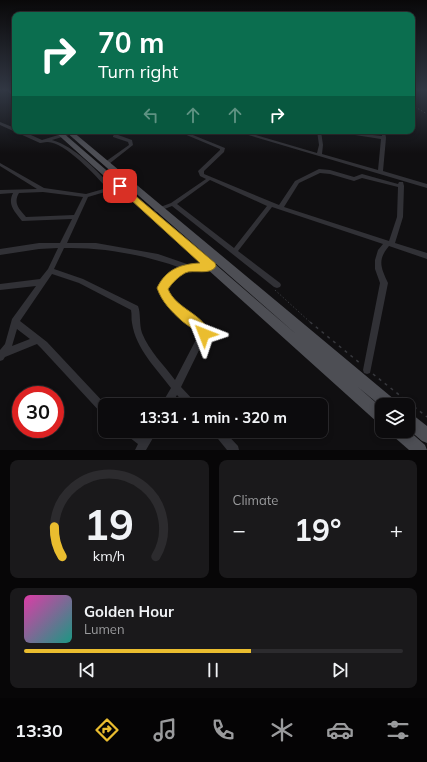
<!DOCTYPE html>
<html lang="en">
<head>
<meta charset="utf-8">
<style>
	body { margin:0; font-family:Mulish,sans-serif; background:#1a191b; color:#f1f3f6; height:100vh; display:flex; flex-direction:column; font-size:15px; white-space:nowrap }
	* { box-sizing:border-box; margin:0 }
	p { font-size:13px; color:#9a9b9d }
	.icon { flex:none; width:22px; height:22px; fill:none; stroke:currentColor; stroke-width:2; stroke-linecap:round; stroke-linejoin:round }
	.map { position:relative; height:450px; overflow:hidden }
	.side { display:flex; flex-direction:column; gap:10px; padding:10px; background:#070607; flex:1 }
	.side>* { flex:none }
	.hud { position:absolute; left:12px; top:12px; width:403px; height:122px; border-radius:8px; box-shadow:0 2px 6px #0003,0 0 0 1px #2c2b2e; background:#0b6e4f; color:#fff; overflow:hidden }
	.tools { position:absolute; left:375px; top:398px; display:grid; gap:8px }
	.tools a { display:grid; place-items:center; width:40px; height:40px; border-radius:8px; background:#0c0b0d; box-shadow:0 2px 6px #0003,0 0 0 1px #2c2b2e; font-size:20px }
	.speed { position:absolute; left:12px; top:386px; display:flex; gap:8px; font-size:20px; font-weight:700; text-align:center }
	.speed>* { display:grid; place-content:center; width:52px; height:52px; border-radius:50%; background:#0c0b0d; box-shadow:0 2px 6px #0003,0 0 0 1px #2c2b2e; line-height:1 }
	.speed .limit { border:6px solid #d22; background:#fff; color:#111 }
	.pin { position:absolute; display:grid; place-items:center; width:34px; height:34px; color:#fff; margin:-17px; border-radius:8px; box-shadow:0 2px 6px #0006 }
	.me { position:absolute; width:44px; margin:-22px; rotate:315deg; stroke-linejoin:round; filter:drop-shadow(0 0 3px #0008) }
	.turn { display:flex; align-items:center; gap:14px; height:84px; padding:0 20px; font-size:18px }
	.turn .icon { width:52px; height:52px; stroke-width:2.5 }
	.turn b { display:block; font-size:28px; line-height:34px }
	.lanes { display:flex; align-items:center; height:38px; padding:0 20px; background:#0003; justify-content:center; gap:20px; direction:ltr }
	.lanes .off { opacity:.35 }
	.big { font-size:30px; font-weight:700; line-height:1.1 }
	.side .widget { flex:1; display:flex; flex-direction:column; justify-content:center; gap:6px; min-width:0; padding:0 14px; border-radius:8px; background:#1a191b }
	.side .dial { align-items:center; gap:0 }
	.dial svg { height:104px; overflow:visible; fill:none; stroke:#2c2b2e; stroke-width:7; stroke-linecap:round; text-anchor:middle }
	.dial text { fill:#f1f3f6; stroke:none }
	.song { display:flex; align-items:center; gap:12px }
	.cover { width:48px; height:48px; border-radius:6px; background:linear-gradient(135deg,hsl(320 70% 55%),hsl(170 70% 35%)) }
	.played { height:4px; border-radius:2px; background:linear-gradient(90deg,#eabd2f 60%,#2c2b2e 60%) }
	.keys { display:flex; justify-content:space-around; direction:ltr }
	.heat { display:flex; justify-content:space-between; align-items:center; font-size:22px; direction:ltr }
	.side .tiles { flex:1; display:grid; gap:10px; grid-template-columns:1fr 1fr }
	.widget:last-child { grid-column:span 2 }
	.trip { position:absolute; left:98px; top:398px; width:230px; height:40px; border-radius:8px; background:#0c0b0d; box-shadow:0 2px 6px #0003,0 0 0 1px #2c2b2e; font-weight:700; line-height:40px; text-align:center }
	.dock { display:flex; height:64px; justify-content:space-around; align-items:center; background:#050405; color:#9a9b9d }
	.dock .icon { width:28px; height:28px }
	.dock .selected { color:#eabd2f }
	.dock b { font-size:18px; color:#f1f3f6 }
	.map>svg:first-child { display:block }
</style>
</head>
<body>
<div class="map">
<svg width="427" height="450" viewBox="0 0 427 450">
	<rect width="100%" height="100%" fill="#100f11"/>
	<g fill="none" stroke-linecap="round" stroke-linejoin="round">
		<g stroke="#37383d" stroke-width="1" stroke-dasharray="1.5 2" stroke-linecap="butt">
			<polyline points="412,105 427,114"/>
			<polyline points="275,290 311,323"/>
		</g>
		<g stroke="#37383d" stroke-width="1.5" stroke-dasharray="3 4.5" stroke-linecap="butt">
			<polyline points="310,322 361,364"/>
			<polyline points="373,374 427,417"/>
		</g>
		<g fill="#313136" fill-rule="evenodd">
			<path d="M 0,122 L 15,128 L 15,131 L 22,131 L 42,140 L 68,132 L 72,132 L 72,134 L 52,140 C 76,147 95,169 112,187 L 120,184 L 123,186 L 122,187 L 88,197 L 67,243 L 96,243 L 158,254 L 187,264 L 211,263 L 213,264 L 214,266 L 213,268 L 211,269 L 188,270 L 172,280 L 166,289 C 170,299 180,308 189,315 C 197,320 204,323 208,332 L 181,387 L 195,402 L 197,405 L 186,405 L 177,395 L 171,405 L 161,405 L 171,388 C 156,368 136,349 132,323 C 131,319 132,314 131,310 L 79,283 L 52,274 L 20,321 L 47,342 L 106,405 L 105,405 L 105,416 L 102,414 L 41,348 L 37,344 L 5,357 L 3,360 L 0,361 L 0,350 L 5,344 L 12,319 L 36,286 L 0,290 L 0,284 L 40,279 L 48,269 L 58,248 L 39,249 L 0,255 L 0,249 L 39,243 L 60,243 L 72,219 L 22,221 C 15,212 7,205 13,193 L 0,194 L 0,190 L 37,189 L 0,166 L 0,163 L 44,188 L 86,194 L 107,188 C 96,176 64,141 47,142 C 44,142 43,143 40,143 L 0,125 ZM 43,192 L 83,197 L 74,215 L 26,217 C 19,209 13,203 19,193 ZM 64,248 C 103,247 145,255 181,268 L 168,276 L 158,288 C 163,301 173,312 184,321 C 190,324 195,327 200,332 L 175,380 C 164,365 149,351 142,333 C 139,324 141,314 138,306 L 83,279 L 54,269 ZM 17,329 L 30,339 L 12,346 Z"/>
			<polygon points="117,131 121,131 118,135 132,140 133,145 109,164 105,164 105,162 129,145 128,142 113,137 113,136"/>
			<path d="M 177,131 L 183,131 L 225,148 L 224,152 L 204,171 L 204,174 L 279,205 L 295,181 L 319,169 L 330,170 L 354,177 L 362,174 L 398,184 L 399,182 L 403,182 L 404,186 L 403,217 L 395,243 L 427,253 L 427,259 L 389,246 C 377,260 381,268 388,283 L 370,373 L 367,374 L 364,373 L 363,370 L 380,283 L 375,269 L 375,260 L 378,250 L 383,244 L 272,207 L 238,251 L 280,283 L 281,285 L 280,287 L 277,288 L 274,287 L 172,206 L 157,212 L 155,211 L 154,210 L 155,209 L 171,203 L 206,179 L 200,176 L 198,171 L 220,150 L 220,149 ZM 320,173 L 330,174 L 354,181 L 362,178 L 398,187 L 397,217 L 389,241 L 284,207 L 299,183 ZM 210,180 L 267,206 L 234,248 L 177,204 Z"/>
			<polygon points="235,131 242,131 317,153 319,145 317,131 321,131 323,145 322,154 378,170 381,139 355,135 353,134 355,133 382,136 381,131 385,131 386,138 383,171 427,184 427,188"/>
			<polygon points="123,431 136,431 143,436 146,431 157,431 146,450 135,450 138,444 125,434"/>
			<polygon points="212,431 224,431 238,446 239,450 227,450 214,434"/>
		</g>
		<g fill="#4d4e54" fill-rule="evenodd">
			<polygon points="6,90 12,90 15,92 15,97"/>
			<polygon points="54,131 61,131 296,334 65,131 72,131 395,400 397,405 382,405 382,407 358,387 382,408 382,424 377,422"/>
			<polygon points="408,413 413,415 427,426 427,443 422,441 408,429"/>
			<polygon points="408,430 425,445 427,450 409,450 393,436 391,431"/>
		</g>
	</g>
	<linearGradient id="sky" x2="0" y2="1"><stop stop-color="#090809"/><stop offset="0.59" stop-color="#313743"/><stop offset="1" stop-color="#313743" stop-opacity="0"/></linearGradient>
	<rect width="427" height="153" fill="url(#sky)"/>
	<path fill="#eabd2f" stroke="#987b1f" d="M 120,183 L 215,263 L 216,266 C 211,276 193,269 185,273 C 178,277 173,282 168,289 C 176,309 204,314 210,334 L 208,338 L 204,340 L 200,338 C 196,329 189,327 182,321 C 171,311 162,302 157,288 C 166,269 181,264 200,263 L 118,188 L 118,184 Z"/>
</svg>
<div class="tools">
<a><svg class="icon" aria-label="layers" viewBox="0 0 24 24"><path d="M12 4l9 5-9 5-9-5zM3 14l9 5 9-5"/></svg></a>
</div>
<div class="speed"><div class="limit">30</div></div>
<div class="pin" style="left:120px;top:186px;background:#d93025"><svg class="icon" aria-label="arrive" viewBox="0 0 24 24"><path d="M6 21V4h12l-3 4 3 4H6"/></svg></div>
<svg class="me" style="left:204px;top:334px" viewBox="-20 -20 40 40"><path d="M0-17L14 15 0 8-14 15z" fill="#eabd2f" stroke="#fff" stroke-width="4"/></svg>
<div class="trip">13:31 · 1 min · 320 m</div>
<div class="hud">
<div class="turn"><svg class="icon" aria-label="right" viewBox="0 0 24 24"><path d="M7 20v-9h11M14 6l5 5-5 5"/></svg><div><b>70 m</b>Turn right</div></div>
<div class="lanes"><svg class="icon off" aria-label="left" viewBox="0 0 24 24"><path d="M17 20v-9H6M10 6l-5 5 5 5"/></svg><svg class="icon off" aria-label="ahead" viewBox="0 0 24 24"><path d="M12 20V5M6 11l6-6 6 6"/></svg><svg class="icon off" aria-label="ahead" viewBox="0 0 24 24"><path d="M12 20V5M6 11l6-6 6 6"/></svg><svg class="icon" aria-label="right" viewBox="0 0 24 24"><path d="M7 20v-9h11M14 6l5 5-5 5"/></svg></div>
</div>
</div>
<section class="side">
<div class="tiles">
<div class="widget dial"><svg viewBox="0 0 100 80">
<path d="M14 69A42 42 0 1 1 86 69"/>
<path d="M14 69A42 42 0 0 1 8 46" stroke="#eabd2f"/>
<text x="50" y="56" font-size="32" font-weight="700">19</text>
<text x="50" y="72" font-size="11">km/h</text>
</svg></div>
<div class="widget"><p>Climate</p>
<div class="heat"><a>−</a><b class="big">19°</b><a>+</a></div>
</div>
<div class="widget">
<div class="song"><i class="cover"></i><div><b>Golden Hour</b><p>Lumen</p></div></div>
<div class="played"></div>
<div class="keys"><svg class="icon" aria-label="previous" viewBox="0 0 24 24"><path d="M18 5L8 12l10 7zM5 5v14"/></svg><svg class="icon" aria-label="pause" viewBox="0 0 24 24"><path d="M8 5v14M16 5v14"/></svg><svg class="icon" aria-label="next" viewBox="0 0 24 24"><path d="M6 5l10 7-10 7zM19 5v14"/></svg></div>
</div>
</div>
</section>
<nav class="dock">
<b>13:30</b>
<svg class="icon selected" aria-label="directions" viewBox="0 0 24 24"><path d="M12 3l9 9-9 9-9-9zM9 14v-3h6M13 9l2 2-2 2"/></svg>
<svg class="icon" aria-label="music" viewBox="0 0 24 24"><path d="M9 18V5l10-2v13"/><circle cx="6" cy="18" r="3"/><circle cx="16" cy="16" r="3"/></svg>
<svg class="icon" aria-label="phone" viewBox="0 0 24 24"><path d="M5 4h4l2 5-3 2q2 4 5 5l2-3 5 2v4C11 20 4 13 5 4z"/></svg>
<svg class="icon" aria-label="climate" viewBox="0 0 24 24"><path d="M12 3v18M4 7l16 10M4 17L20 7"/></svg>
<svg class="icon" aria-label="car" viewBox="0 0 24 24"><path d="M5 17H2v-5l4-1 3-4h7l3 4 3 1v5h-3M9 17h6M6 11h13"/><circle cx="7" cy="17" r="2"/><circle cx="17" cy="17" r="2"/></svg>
<svg class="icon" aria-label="filters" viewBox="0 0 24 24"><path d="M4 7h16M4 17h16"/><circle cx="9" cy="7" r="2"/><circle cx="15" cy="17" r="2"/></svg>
</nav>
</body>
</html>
